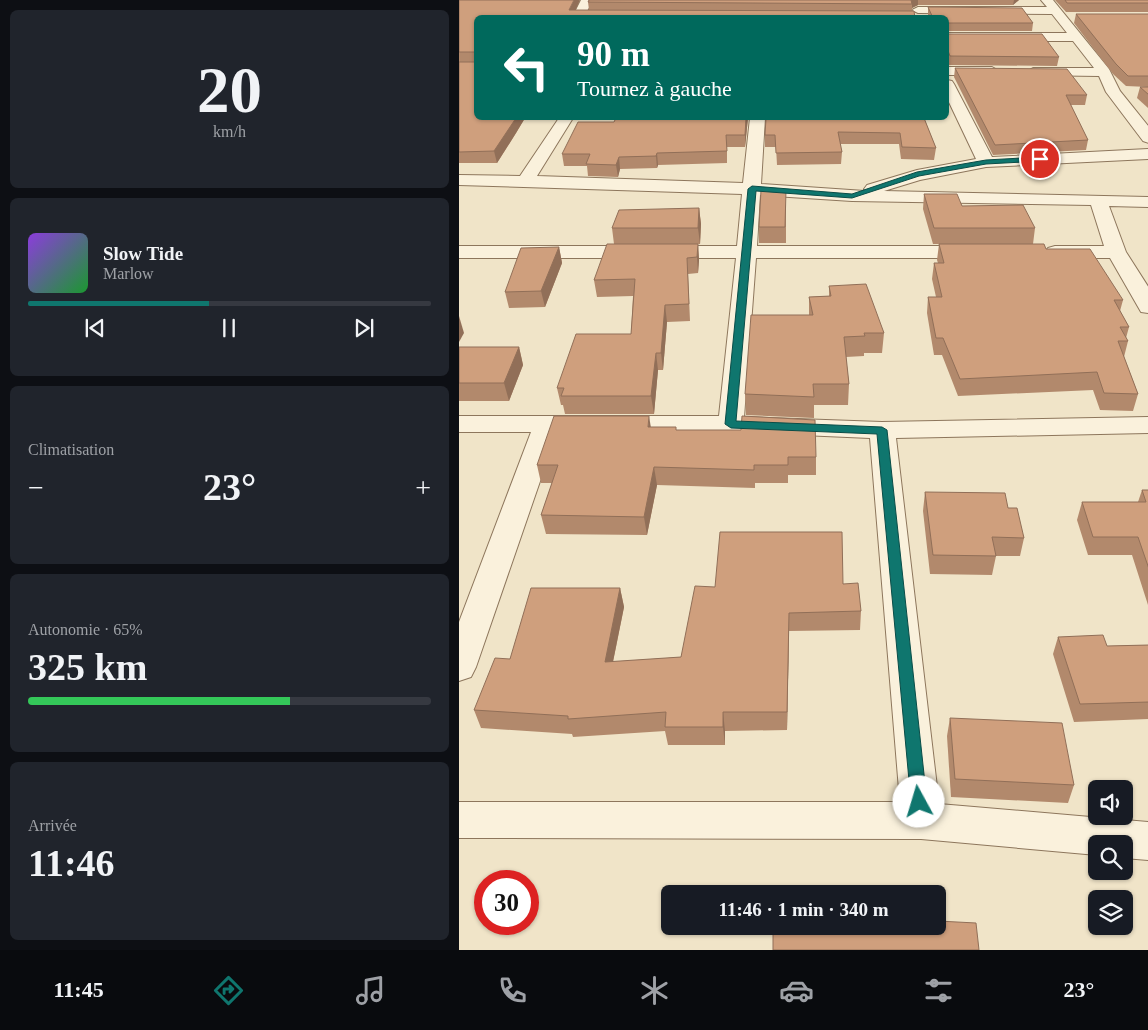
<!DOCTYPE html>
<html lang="fr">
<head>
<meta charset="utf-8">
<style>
	body { margin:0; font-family:Georgia,serif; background:#20242c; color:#f1f3f6; height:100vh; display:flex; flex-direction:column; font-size:19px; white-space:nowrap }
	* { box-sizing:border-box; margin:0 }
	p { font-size:16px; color:#9ea1a6 }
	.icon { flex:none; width:28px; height:28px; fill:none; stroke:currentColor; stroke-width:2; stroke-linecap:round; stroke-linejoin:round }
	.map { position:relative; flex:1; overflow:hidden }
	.side { display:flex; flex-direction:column; gap:10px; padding:10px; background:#0d0f14; width:459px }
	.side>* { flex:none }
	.top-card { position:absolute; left:15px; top:15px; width:475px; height:105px; border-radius:8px; box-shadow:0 1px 4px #0004; background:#00695c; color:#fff; overflow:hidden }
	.tools { position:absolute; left:629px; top:780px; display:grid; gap:10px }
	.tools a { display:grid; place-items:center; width:45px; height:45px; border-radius:8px; background:#171b24; box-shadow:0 1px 4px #0004; font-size:25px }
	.speed { position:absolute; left:15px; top:870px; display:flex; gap:10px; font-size:25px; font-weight:700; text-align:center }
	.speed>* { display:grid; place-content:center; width:65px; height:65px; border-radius:50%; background:#171b24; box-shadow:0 1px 4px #0004; line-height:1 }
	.speed .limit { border:8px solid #d22; background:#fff; color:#111 }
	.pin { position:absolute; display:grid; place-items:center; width:42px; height:42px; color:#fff; margin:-21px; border:2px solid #fff; border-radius:50%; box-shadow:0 1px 5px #0007 }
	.me { position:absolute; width:55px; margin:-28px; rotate:354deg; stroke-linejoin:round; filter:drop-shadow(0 0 4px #0008) }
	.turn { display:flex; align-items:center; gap:18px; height:105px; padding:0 20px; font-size:22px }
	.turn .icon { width:65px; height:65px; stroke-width:2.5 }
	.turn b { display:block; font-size:35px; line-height:42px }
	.big { font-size:38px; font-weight:700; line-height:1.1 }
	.side .card { flex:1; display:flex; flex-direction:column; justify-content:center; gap:8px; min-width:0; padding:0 18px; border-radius:8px; background:#20242c }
	.side .dial { align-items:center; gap:0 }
	.dial b { font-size:65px; line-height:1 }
	.song { display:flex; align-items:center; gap:15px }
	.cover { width:60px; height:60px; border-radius:8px; background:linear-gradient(135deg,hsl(270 70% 55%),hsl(130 70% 35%)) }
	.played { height:5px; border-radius:2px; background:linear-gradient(90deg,#0f766e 45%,#363941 45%) }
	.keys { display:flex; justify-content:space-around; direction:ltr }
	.heat { display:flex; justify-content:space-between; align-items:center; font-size:28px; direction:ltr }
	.charge { height:8px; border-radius:4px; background:linear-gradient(90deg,#34c759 65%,#363941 0) }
	.trip { position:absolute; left:202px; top:885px; width:285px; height:50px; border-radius:8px; background:#171b24; box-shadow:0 1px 4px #0004; font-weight:700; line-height:50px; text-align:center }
	.tab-bar { display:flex; height:80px; justify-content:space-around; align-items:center; background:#090b0e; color:#9ea1a6 }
	.tab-bar .icon { width:35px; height:35px }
	.tab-bar .current { color:#0f766e }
	.tab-bar b { font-size:22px; color:#f1f3f6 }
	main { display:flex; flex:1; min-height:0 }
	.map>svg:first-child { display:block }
</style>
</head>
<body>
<main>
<section class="side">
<div class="card dial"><b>20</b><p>km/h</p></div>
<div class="card">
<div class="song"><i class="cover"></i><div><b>Slow Tide</b><p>Marlow</p></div></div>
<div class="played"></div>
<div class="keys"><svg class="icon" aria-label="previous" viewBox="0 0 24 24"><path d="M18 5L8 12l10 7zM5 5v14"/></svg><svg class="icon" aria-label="pause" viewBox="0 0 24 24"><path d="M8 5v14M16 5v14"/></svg><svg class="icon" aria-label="next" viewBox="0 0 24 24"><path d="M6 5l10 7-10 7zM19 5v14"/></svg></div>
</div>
<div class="card"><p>Climatisation</p>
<div class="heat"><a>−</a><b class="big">23°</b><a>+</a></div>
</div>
<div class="card"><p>Autonomie · 65%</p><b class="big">325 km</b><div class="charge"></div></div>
<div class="card"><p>Arrivée</p><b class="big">11:46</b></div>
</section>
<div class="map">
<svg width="690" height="950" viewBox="0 0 690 950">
	<rect width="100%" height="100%" fill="#f0e4c8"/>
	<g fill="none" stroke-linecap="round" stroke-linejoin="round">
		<defs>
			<g id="minor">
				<polygon points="122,0 134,0 127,13 149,13 155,17 113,18"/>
				<polygon points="582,0 594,0 650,69 661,91 690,127 690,143 684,141 647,92 640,76 569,75 567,72 574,68 635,68 614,41 488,41 488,33 608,33 593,14 459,13 453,10 459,7 588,7"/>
				<polygon points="488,67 533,67 540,71 533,75 488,75"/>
				<polygon points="488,80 493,81 495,84 533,157 690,149 690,159 527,167 461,180 425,191 690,197 690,207 650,206 667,252 690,288 690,313 682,312 651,258 596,258 589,256 586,252 589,248 596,246 645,246 632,205 393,201 301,195 298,246 516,246 523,248 526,252 523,256 516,258 297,258 285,417 423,422 690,417 690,433 437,438 480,804 690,822 690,860 665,858 665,844 638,844 638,855 462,839 0,838 0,802 441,802 411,438 272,432 98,432 17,667 12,677 0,681 0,622 72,432 0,432 0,416 260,416 277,258 0,258 0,246 278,246 283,194 0,185 0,175 61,176 100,118 114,118 78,176 284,183 291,118 306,118 302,184 406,191 405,189 408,185 458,170 517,159 488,98"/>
			</g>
		</defs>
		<use href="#minor" stroke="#8d765c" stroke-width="2"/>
		<use href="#minor" fill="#faf1dc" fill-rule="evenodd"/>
	</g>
	<g fill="#b2896c">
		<polygon points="0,0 116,10 130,10 129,2 130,0 560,0 554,5 459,5 453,8 453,11 18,18 18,118 66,118 57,133 38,163 0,163"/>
		<polygon points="596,0 690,0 690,12 607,12"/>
		<polygon points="469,7 574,23 573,31 488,31 488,33 489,34 600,57 598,66 490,65 488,59 488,18 470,18 469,15"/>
		<polygon points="617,14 690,14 690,87 667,86 654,74 615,23"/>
		<polygon points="496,68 628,95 626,105 611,105 629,140 627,150 534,155 495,77"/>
		<polygon points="681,87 690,87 690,109 678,98"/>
		<polygon points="157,118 289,118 286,147 268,147 268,163 199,165 198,168 161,169 159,177 129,176 128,166 105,166 103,154 155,122"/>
		<polygon points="465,118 477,148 475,160 442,159 440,144 381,144 383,152 382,164 318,165 317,147 306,147 306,135"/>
		<polygon points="465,194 503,206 576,228 574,244 474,244 464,209"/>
		<polygon points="327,205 327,243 300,243 300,227"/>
		<polygon points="240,208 242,224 241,244 239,244 240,260 239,273 229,274 231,321 208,322 204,370 199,370 195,414 106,414 104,405 102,405 98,388 172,334 174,296 138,297 135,280 155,244 153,228"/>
		<polygon points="480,244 587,249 664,300 661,311 670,327 667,338 669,341 665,357 679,394 674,411 641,410 634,390 499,396 483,355 475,355 468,313 469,297 477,297 473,279 475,263 479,263 478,260"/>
		<polygon points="100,247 103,263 86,307 50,308 46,292"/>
		<polygon points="370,286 425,333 423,353 405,353 405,356 387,357 390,384 389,405 355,405 355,418 287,415 286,394 350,315 350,297 370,296"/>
		<polygon points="0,347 60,347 64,365 50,401 0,401"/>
		<polygon points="192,427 218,430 357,457 357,475 329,475 329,483 296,483 296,488 198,485 188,535 87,534 82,515 93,483 82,483 78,465"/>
		<polygon points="683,490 690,490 690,608 673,555 629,555 618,520 623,502 679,502"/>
		<polygon points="466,492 549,508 565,538 561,556 537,556 533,575 471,574 464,511"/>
		<polygon points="384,584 402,611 401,630 330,631 328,730 266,731 266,745 209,745 206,731 114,737 113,734 22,728 15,710 51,659 161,588 165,607 154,662 222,657 256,587"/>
		<polygon points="599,637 648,646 690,645 690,719 615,722 594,654"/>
		<polygon points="491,718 615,785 609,803 492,797 488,736"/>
	</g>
	<g fill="#916f58">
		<polygon points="115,0 121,0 113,18 110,10"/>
		<polygon points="452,0 459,0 459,5 453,8 453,4 452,4"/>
		<polygon points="555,0 560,0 554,5"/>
		<polygon points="57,118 66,118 57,133 38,163 35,151"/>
		<polygon points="287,118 289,118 286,147 286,135"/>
		<polygon points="198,153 199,165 198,168 197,156"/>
		<polygon points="160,157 161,169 159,177 157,165"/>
		<polygon points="240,208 242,224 241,244 239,228"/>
		<polygon points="239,244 240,260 239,273 238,257"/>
		<polygon points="100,247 103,263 86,307 82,291"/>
		<polygon points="206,305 208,322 204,370 202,353"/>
		<polygon points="0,316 5,333 0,342"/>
		<polygon points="60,347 64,365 50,401 45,383"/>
		<polygon points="197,353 199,370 195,414 192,396"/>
		<polygon points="190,416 193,434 189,427"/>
		<polygon points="195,467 198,485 188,535 185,517"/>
		<polygon points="161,588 165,607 150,681 146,662"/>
		<polygon points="330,613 330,631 328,730 328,712"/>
		<polygon points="264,712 266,731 266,745 264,727"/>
	</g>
	<g fill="#cf9f7d" stroke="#916f58">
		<polygon points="0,0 115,0 110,10 455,11 456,18 18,18 18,118 57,118 35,151 0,152 0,62 17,62 17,52 0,52"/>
		<polygon points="130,0 452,0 453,4 129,2"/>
		<polygon points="606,0 690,0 690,3 608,3"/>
		<polygon points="469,7 563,8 574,23 489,23 488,30 488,18 474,18"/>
		<polygon points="617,14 690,14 690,76 669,76 657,64"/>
		<polygon points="488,33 489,34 583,34 600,57 491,56 488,48"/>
		<polygon points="496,68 608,69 628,95 607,95 629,140 536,145"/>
		<polygon points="681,87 690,87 690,95"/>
		<polygon points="157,118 287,118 286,135 267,135 268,151 198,153 197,156 160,157 157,165 127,164 131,154 103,154 119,122 155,122"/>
		<polygon points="307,118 465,118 477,148 443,147 441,133 379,132 383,152 317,153 316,135 306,135"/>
		<polygon points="302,190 327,190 326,227 300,227"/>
		<polygon points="465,194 498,194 503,206 564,205 576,228 475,228"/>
		<polygon points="240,208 239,228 153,228 160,210"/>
		<polygon points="148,244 239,244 238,257 228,258 230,304 206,305 202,353 197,353 192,396 102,396 105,388 98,388 117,334 172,334 176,279 135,280"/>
		<polygon points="480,244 585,244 587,249 631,249 664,300 655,300 670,327 661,327 669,341 659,341 679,394 645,393 638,372 501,379 484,338 477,338 469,297 483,297 475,263 485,263"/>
		<polygon points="100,247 82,291 46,292 62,248"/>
		<polygon points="407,284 425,333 405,333 406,336 385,337 390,384 354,384 355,397 286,394 292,315 354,315 350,297 372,296 370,286"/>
		<polygon points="0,347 60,347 45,383 0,383"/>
		<polygon points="95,416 190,416 189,427 217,427 217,430 282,430 283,416 356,420 357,457 329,457 329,465 295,465 295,470 195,467 185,517 82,515 99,465 78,465"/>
		<polygon points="683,490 690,490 690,569 679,537 634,537 623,502 687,502"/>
		<polygon points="466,492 546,493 549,508 558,508 565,538 533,537 537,556 474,555"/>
		<polygon points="261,532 383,532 384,584 399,583 402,611 330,613 328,712 264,712 264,727 206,727 207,712 109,719 109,716 15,710 36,658 51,659 72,588 161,588 146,662 222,657 236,586 256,587"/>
		<polygon points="644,635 648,646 690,645 690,702 621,704 599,637"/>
		<polygon points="491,718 603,723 615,785 496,779"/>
		<polygon points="479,921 517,923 520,950 314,950 314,926 479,926"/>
	</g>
	<polygon fill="#0f766e" stroke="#0a4d48" points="581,157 583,158 583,161 527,164 460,176 393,198 297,191 277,421 423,427 428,430 468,802 466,807 460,809 454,807 452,802 418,434 272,428 266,424 289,189 293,186 393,194 458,172 527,160"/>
</svg>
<div class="tools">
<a><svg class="icon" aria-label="sound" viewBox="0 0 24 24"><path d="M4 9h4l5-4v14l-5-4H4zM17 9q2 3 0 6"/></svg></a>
<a><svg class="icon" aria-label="search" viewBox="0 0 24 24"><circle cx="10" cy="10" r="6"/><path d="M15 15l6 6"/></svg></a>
<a><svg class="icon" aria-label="layers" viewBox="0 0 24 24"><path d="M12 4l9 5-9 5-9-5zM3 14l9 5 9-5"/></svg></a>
</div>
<div class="speed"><div class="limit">30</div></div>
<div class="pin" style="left:581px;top:159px;background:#d93025"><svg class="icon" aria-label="arrive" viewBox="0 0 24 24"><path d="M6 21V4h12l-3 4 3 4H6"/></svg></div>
<svg class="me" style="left:460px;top:802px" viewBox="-20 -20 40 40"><circle r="19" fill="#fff"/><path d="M0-13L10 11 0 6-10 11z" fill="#0f766e"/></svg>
<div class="trip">11:46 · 1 min · 340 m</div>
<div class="top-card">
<div class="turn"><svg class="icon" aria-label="left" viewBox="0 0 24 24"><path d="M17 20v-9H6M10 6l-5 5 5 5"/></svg><div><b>90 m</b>Tournez à gauche</div></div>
</div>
</div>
</main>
<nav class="tab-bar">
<b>11:45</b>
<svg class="icon current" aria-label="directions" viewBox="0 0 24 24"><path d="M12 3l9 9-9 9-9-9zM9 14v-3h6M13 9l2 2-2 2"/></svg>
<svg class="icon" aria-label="music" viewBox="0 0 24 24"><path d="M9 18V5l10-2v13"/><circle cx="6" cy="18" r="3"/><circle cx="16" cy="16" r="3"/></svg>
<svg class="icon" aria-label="phone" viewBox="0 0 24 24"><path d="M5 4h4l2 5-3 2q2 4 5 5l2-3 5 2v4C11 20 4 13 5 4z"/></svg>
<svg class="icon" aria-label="climate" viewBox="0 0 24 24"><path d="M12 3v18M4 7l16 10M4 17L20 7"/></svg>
<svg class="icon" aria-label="car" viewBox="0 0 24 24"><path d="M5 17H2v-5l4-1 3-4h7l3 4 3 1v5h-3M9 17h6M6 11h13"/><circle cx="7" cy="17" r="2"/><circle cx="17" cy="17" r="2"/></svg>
<svg class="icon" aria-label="filters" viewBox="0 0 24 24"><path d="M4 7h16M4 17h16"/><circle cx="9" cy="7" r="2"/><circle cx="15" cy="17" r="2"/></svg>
<b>23°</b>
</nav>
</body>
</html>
